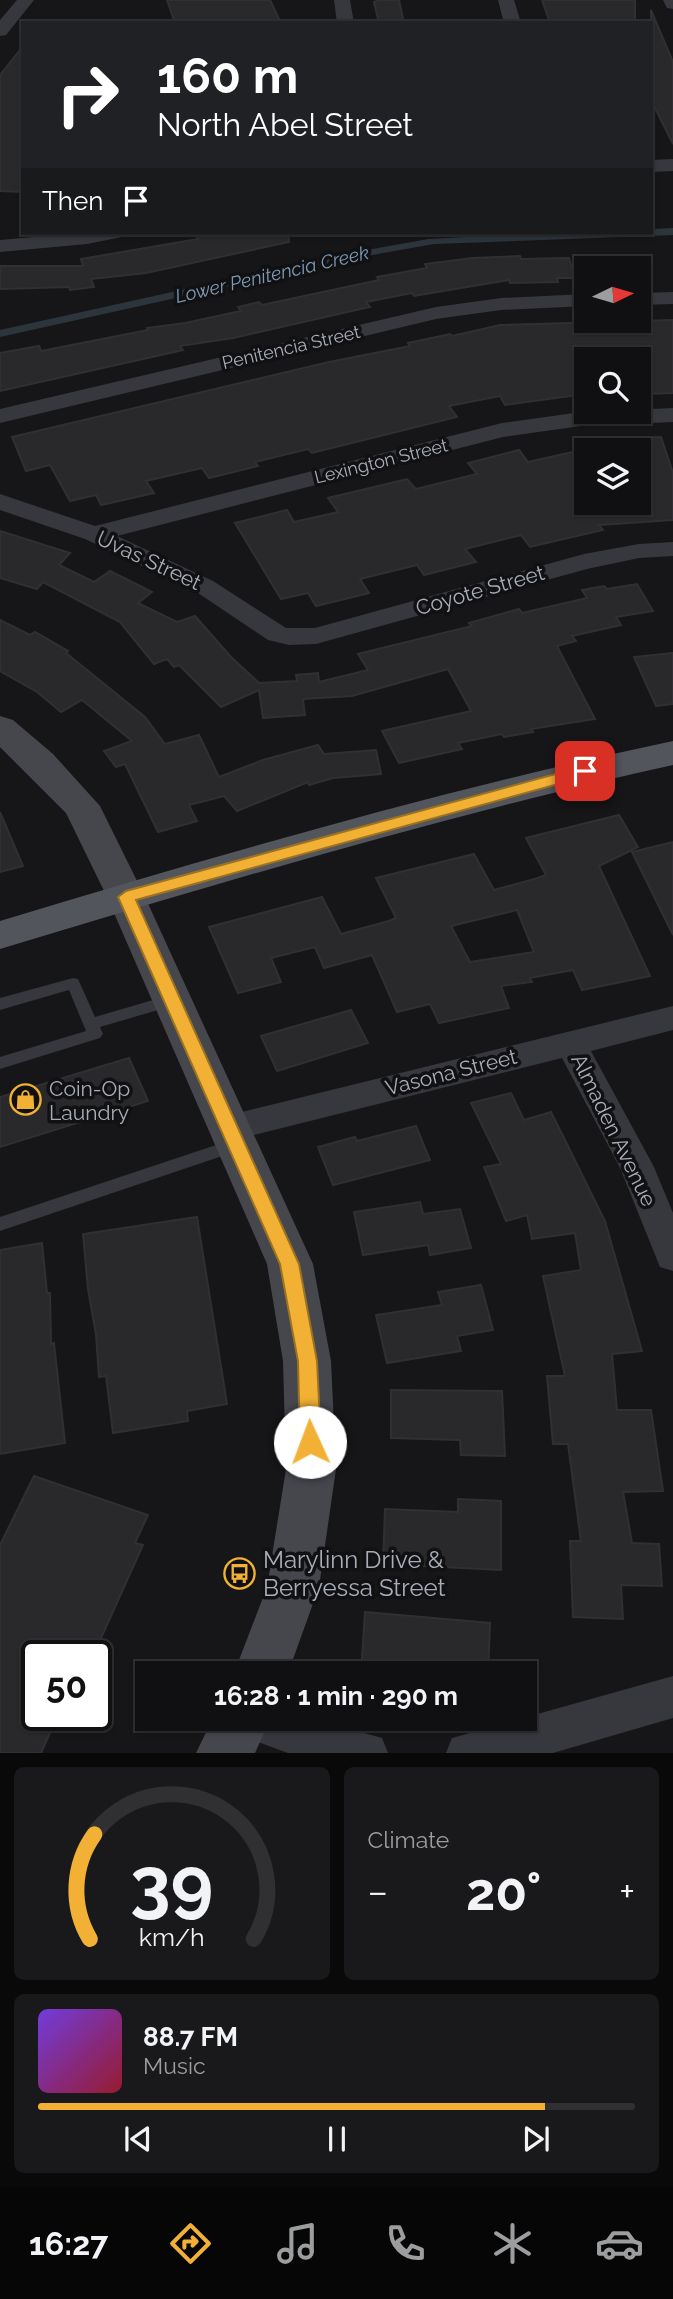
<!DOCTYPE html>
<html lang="en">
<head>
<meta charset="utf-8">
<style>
	body { margin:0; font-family:Raleway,sans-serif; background:#19191b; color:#f1f3f6; height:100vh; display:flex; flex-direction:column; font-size:26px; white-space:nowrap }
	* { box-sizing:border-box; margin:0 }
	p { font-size:23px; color:#9c9d9f }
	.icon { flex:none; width:38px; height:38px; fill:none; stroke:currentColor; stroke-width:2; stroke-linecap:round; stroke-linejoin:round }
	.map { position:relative; height:1753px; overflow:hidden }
	.details { display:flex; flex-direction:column; gap:14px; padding:14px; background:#09090a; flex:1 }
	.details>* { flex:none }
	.top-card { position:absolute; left:21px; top:21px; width:632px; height:214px; border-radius:0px; box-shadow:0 2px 5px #0004,0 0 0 2px #303032; background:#202124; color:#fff; overflow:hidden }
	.needle { width:46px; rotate:85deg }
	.buttons { position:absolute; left:574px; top:256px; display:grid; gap:14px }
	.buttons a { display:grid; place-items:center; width:77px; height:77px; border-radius:0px; background:#101012; box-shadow:0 2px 5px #0004,0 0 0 2px #303032; font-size:35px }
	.speed { position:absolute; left:21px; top:1640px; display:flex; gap:14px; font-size:35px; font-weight:700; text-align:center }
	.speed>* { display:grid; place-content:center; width:91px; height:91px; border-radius:50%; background:#101012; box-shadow:0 2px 5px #0004,0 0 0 2px #303032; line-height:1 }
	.speed .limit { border:4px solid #111; border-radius:10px; background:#fff; color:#111 }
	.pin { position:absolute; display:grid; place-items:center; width:60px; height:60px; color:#fff; margin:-30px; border-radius:14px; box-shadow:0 4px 10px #0006 }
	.me { position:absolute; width:77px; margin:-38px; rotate:358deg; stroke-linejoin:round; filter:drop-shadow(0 0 5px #0008) }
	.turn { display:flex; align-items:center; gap:24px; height:147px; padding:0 21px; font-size:32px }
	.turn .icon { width:91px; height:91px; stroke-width:2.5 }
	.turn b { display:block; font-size:49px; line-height:60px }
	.then { display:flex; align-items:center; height:66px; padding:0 21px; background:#0003; gap:14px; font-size:26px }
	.big { font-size:52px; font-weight:700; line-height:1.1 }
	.details .card { flex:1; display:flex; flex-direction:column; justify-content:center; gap:10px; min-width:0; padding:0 24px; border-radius:10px; background:#19191b }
	.details .dial { align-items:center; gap:0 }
	.dial svg { height:182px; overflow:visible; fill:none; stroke:#303032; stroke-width:7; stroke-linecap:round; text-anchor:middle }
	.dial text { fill:#f1f3f6; stroke:none }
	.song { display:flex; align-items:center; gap:21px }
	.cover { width:84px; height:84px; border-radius:10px; background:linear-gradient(135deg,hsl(260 70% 55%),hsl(350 70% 35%)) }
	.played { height:7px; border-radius:4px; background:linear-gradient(90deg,#f2b134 85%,#303032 85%) }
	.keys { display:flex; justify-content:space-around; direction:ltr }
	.heat { display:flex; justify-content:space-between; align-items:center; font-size:38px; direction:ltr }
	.details .tiles { flex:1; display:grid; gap:14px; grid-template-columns:1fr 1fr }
	.card:last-child { grid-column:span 2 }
	.trip { position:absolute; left:135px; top:1661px; width:402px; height:70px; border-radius:0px; background:#101012; box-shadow:0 2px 5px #0004,0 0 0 2px #303032; font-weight:700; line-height:70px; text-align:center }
	.menu { display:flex; height:112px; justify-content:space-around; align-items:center; background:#060607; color:#9c9d9f }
	.menu .icon { width:49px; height:49px }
	.menu .on { color:#f2b134 }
	.menu b { font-size:32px; color:#f1f3f6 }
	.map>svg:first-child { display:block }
</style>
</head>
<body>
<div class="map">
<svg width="673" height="1753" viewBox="0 0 673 1753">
	<rect width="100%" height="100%" fill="#161618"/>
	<polygon fill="#2c353c" points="673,228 673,235 434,244 361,257 0,337 0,330 345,254 428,239 539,233 651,233 651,229"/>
	<g fill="#29292c" stroke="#303034" stroke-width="2" fill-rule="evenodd">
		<polygon points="167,0 270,0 281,23 175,23"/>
		<polygon points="379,0 399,0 404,23 379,23 374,2"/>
		<polygon points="542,0 635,0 635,23 550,23"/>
		<polygon points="651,10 673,62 673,144 651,100"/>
		<polygon points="23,46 23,192 0,191 0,75"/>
		<polygon points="194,233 288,233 289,242 146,273 91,279 94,287 70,290 69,287 0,289 0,266 83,266 81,259 198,239"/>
		<polygon points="520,256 521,259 569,258 575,278 557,278 558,282 510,283 509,280 414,296 412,293 366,302 370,307 233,338 180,346 183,350 0,391 0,353 39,346 41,351 148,330 147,328 185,323 241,311 238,307 259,302 262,305 379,280 377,277 427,268 425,264 473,258"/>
		<polygon points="673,320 673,393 647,394 639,369 639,359 636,359 631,346 585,348 586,394 505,405 500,396 449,406 457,417 312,453 308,449 255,462 258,466 209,478 202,468 146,481 154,493 101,505 96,495 70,501 50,465 26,471 12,437 329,362 410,346 408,343 450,334 452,336 500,325"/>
		<polygon points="661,437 673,473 673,520 599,525 603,530 530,547 521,535 465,549 476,562 424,575 417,565 360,579 369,593 316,606 308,593 281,599 235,523 287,510 294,522 338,512 328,498 407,479 416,489 477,474 468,463 519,450 528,462 586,449 586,502 639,502 639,438"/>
		<polygon points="0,531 70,553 59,565 94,582 110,571 152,592 138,603 177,622 195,616 231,657 259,683 297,681 296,675 318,673 319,682 368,670 358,654 472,626 469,623 519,609 522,613 587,598 582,590 604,586 607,589 637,584 653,611 616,617 621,625 572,636 576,641 557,646 595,719 531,729 533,732 504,737 502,734 458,743 462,749 399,763 382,731 471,711 448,669 352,696 303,699 305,715 263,718 259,690 221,707 179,665 174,667 167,659 154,664 120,622 43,582 37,589 0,578"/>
		<polygon points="0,620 30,635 35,632 68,651 66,653 145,717 165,744 199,735 219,777 263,760 318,745 324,754 376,750 381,774 333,778 309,785 308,782 237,811 224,796 189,805 197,821 158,832 125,764 116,767 104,751 132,741 82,700 61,712 37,692 0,671"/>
		<polygon points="673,653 673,704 656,706 634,657"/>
		<polygon points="0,812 23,866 0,872"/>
		<path d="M 619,815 L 638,847 L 599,866 L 650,976 L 582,990 L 573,970 L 530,978 L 532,982 L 501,986 L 509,1008 L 439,1023 L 430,1004 L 397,1012 L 372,955 L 324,968 L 315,947 L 271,958 L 281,982 L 238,993 L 209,927 L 322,897 L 341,934 L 389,921 L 396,918 L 376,878 L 474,854 L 494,890 L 538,878 L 546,875 L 526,838 ZM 517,910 L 534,952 L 470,962 L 451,926 Z"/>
		<polygon points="673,842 673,935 632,852"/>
		<polygon points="351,1010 368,1043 277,1071 261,1036"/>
		<polygon points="129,1058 148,1101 0,1147 0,1097"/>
		<polygon points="511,1093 524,1120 551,1112 565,1140 605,1221 642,1351 612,1354 617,1410 651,1410 663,1491 623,1492 632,1543 659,1544 662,1586 621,1585 623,1619 573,1617 570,1541 581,1541 568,1444 553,1444 547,1376 565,1376 543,1276 581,1270 575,1233 532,1239 527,1215 506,1221 484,1167 501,1164 471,1103"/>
		<polygon points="416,1126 430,1160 333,1185 318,1147 355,1137 357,1141"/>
		<polygon points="420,1202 423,1214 460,1209 471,1248 430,1255 428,1245 363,1255 354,1212"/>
		<polygon points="197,1217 227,1404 187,1411 188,1421 113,1433 106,1376 99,1377 96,1334 88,1289 83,1234"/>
		<polygon points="42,1243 47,1293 50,1293 51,1344 54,1343 65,1443 0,1454 0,1250"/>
		<polygon points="481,1285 493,1330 457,1336 461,1351 387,1363 376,1315 442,1305 438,1292"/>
		<polygon points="391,1390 502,1391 505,1456 461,1455 460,1440 391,1438"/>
		<polygon points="34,1476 148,1515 135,1543 143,1545 93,1656 37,1656 37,1715 58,1715 41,1753 0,1753 0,1545"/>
		<polygon points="458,1499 501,1501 501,1570 383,1564 385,1509 458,1512"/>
		<polygon points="365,1612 490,1623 488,1673 361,1673"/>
	</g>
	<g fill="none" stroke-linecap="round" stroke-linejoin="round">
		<g fill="#37383d" fill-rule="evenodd">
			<polygon points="73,978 78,979 95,1017 170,995 175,997 177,1001 175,1005 100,1027 103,1034 100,1038 0,1069 0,1057 86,1031 69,990 0,1010 0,998"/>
			<polygon points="234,1139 240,1140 242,1145 240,1150 0,1231 0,1217"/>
		</g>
		<g fill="#37383d" fill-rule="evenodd">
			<polygon points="17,0 34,0 6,35 0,36 0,20"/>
			<polygon points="334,0 350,0 354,23 337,23"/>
			<polygon points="498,0 514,0 521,23 504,23"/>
			<polygon points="663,0 673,0 673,9 667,8"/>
			<polygon points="673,159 673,171 651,172 651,160"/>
			<polygon points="78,233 125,233 122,237 87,244 0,252 0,240"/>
			<polygon points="673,292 673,304 639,305 639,293"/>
			<polygon points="586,294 586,306 501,310 436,319 0,423 0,409 436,307 501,298"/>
			<polygon points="673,408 673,422 581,426 503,437 117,536 213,581 286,628 315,628 584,554 639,544 673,542 673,556 639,558 587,569 316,644 289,645 268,640 195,591 85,539 0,510 0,494 95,526 502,423 581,412"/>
			<polygon points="673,1006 673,1030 591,1051 654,1167 673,1213 673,1271 660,1267 620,1168 562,1058 230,1141 218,1137 213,1128 218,1119 230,1115"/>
			<polygon points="673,1676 673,1718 553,1753 446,1753 452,1738"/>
			<polygon points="228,1718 311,1718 382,1738 388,1753 288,1753 234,1733"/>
		</g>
		<g fill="#45474d" fill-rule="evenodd">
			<polygon points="0,716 13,720 53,754 100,806 145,897 313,1264 331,1361 336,1469 319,1587 288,1673 234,1673 267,1587 286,1469 283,1361 267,1264 107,897 66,813 0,747"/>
			<polygon points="213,1718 271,1718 255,1753 196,1753"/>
		</g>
		<path fill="#53555c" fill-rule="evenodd" d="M 673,741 L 673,765 C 446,815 223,882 0,949 L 0,921 C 222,854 446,789 673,741 Z"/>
	</g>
	<polygon fill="#f2b134" stroke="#9d7322" stroke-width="2" points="585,766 591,767 593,771 591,775 136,900 299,1264 317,1361 321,1442 318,1449 310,1451 303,1449 300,1442 298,1361 280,1264 118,897 126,891"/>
	<defs>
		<symbol id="shop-ring" viewBox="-11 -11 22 22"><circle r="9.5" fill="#111113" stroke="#f2b134" stroke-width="1.5"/><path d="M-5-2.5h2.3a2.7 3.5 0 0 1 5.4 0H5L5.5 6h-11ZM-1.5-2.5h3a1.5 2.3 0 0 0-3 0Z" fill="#f2b134"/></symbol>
		<symbol id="bus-ring" viewBox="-11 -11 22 22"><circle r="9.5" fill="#111113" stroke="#f2b134" stroke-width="1.5"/><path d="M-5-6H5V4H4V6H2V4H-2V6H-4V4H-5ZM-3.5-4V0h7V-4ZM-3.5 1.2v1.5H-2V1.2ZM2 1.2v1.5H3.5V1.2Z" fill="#f2b134"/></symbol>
	</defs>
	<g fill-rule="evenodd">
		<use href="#shop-ring" x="8" y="1082" width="35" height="35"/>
		<use href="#bus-ring" x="222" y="1556" width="35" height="35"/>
	</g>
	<g text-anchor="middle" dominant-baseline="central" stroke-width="7" stroke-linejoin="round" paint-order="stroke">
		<g font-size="18" fill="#a8adb8" stroke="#111113">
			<text transform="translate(291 347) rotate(-13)">Penitencia Street</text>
			<text transform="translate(381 461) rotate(-14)">Lexington Street</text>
		</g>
		<g font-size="19" font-style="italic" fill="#7f9bb3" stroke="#111113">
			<text transform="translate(272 274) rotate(-13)">Lower Penitencia Creek</text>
		</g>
		<g font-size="21" fill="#a8adb8" stroke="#111113">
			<text transform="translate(149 560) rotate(25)">Uvas Street</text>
			<text transform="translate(480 590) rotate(-16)">Coyote Street</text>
			<text transform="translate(451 1072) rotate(-14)">Vasona Street</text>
			<text transform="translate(614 1130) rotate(64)">Almaden Avenue</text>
		</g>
		<g font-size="21" fill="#a8adb8" stroke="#111113" text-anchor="start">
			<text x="49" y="1088">Coin-Op<tspan x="49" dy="24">Laundry</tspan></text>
		</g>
		<g font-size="24" fill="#a8adb8" stroke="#111113" text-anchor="start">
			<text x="263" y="1559">Marylinn Drive &amp;<tspan x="263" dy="28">Berryessa Street</tspan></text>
		</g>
	</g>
</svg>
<div class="buttons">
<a><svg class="needle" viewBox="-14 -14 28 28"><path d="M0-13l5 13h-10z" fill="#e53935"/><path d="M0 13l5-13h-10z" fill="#9c9d9f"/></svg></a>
<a><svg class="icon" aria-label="search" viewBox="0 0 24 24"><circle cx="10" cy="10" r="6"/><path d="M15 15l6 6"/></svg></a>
<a><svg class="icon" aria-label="layers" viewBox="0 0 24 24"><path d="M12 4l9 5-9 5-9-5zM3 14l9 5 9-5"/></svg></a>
</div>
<div class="speed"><div class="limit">50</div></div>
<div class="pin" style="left:585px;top:771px;background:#d93025"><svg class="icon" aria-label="arrive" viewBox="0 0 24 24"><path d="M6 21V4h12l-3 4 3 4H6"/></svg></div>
<svg class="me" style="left:310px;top:1442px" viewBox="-20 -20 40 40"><circle r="19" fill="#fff"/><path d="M0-13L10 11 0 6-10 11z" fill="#f2b134"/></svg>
<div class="trip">16:28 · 1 min · 290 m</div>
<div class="top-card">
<div class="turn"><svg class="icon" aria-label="right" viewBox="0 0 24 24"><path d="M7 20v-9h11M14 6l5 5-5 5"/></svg><div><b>160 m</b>North Abel Street</div></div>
<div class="then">Then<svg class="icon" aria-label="arrive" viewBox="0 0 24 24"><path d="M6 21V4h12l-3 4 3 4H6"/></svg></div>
</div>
</div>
<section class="details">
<div class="tiles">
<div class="card dial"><svg viewBox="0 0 100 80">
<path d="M14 69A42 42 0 1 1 86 69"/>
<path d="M14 69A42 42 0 0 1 16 23" stroke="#f2b134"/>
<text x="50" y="56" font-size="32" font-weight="700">39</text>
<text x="50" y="72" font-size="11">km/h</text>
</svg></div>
<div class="card"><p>Climate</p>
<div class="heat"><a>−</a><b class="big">20°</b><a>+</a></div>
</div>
<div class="card">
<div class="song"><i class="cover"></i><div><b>88.7 FM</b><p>Music</p></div></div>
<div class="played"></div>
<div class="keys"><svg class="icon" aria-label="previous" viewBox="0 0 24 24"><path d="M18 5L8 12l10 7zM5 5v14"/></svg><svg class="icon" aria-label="pause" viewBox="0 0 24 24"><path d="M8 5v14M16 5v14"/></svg><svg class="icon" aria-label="next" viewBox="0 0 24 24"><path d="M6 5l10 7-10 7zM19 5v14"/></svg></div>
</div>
</div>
</section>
<nav class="menu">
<b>16:27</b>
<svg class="icon on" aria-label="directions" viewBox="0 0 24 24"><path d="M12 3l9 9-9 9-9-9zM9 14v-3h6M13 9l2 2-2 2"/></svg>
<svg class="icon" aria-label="music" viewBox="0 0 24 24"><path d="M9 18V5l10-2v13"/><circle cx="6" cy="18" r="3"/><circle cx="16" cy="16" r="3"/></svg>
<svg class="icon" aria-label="phone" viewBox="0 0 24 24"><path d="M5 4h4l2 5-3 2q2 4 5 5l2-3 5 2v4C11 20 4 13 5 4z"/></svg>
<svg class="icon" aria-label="climate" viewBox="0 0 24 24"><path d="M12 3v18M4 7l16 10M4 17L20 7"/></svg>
<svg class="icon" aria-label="car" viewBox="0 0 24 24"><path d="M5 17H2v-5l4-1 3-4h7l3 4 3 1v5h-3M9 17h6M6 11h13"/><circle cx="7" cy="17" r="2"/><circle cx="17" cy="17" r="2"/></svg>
</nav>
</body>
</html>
